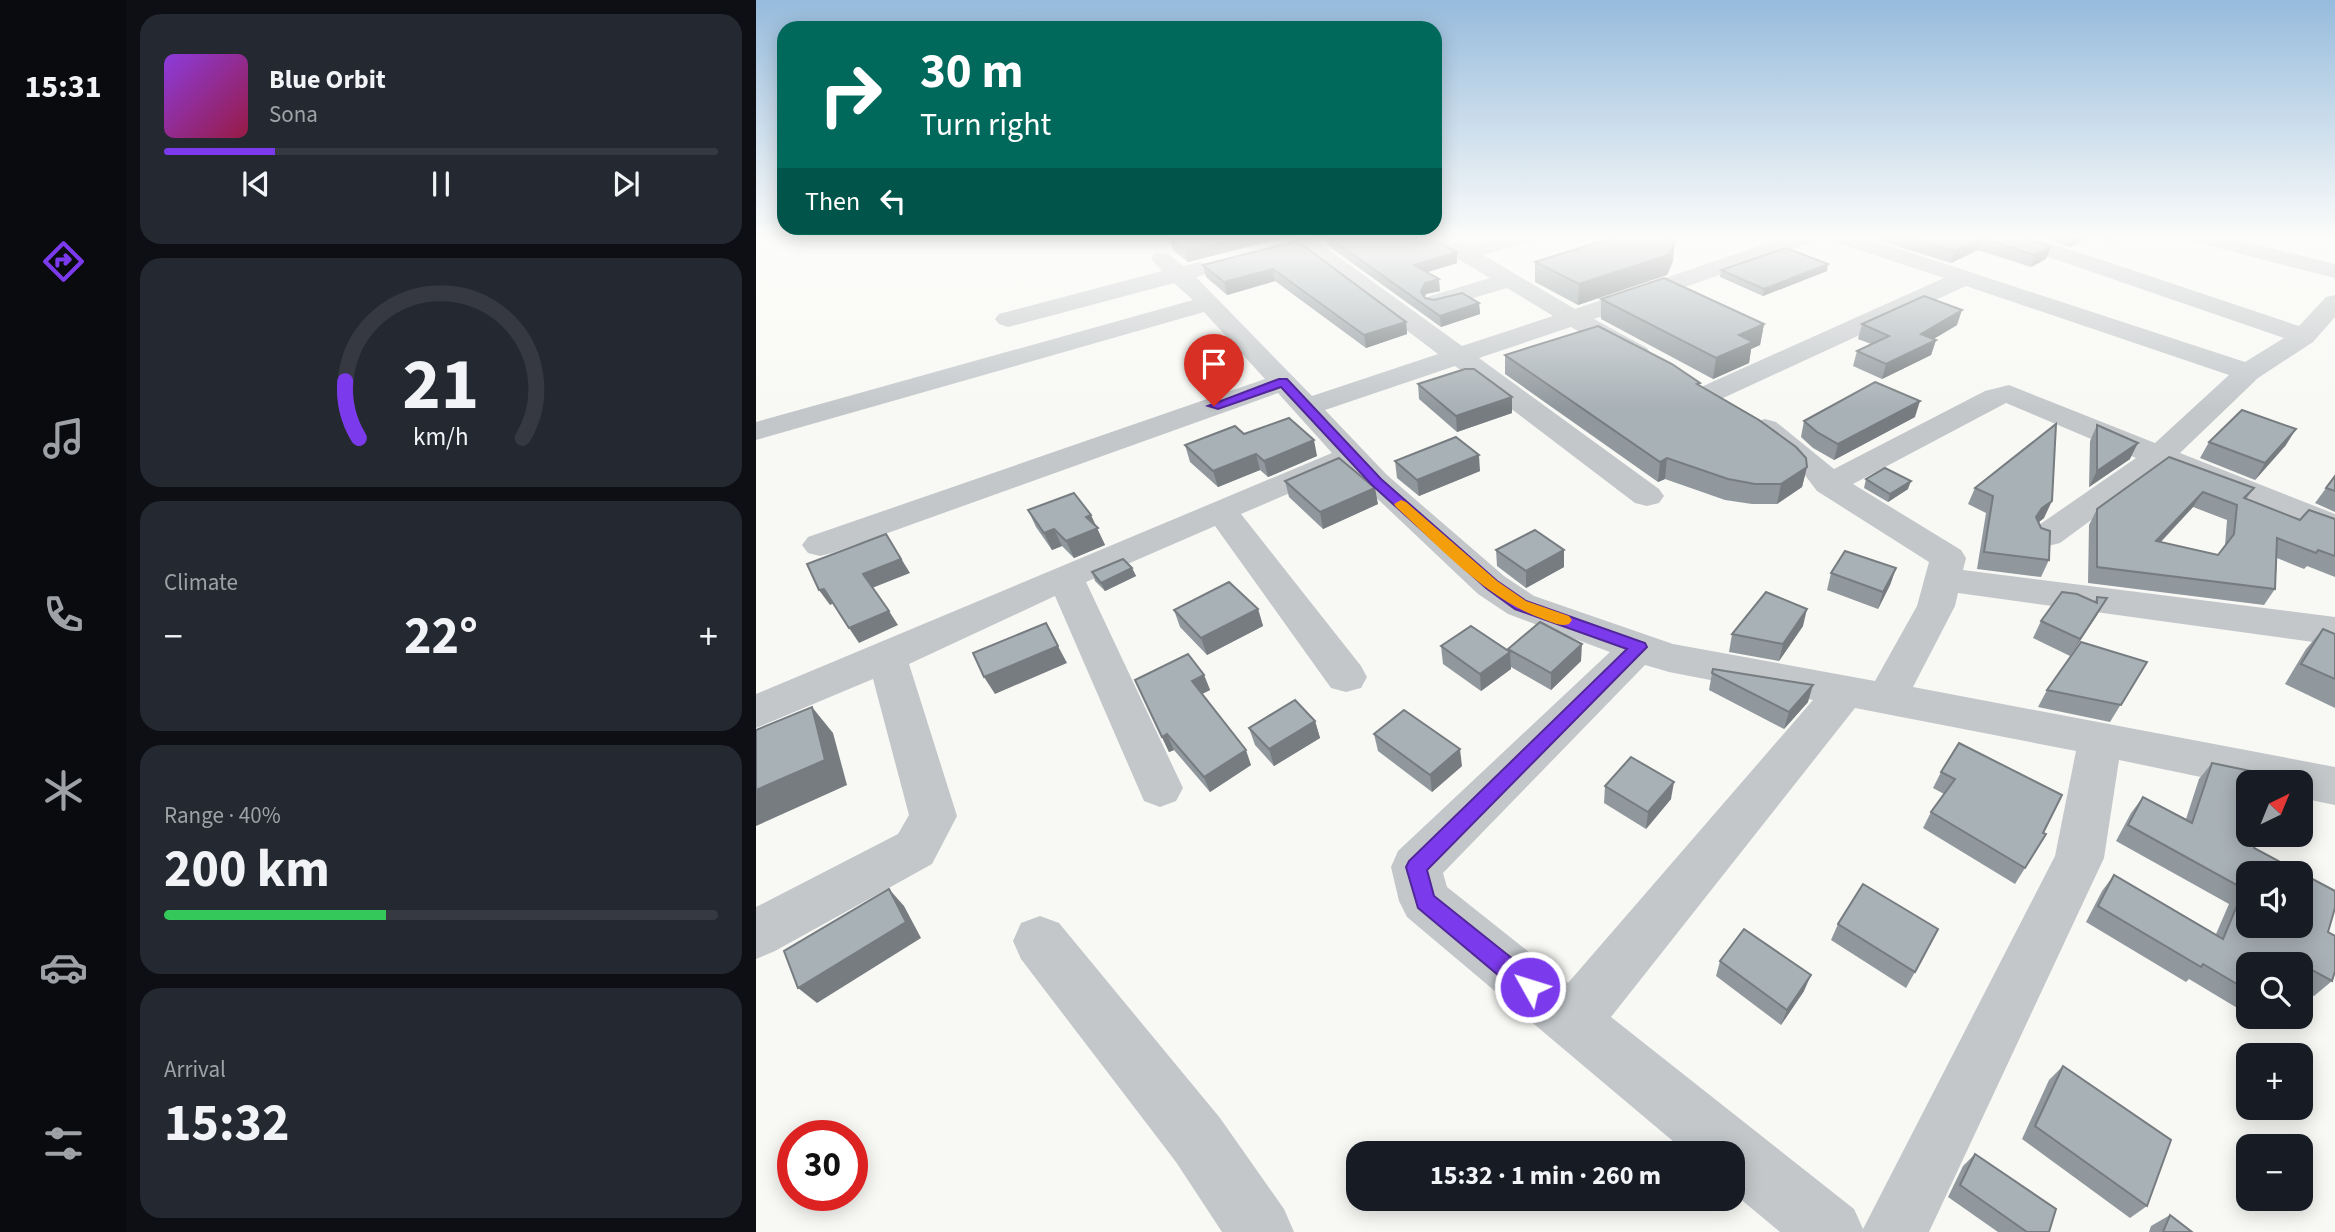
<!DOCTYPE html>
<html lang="en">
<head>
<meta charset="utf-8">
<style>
	body { margin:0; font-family:"Source Sans 3",sans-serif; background:#242831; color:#f1f3f6; height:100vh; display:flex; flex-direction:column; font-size:26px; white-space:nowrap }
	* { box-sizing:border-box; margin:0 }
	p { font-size:23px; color:#9ea1a6 }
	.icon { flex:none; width:38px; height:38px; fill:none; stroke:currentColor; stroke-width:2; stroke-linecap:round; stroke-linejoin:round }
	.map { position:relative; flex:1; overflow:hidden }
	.panel { display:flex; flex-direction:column; gap:14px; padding:14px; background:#0d0f14; width:630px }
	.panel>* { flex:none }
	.banner { position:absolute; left:21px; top:21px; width:665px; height:214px; border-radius:21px; box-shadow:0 4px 18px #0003; background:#00695c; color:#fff; overflow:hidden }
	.needle { width:46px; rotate:43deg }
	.fabs { position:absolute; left:1480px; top:770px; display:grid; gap:14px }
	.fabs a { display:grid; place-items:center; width:77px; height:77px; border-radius:14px; background:#171b24; box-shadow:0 4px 18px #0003; font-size:35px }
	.speed { position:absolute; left:21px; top:1120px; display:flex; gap:14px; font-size:35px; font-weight:700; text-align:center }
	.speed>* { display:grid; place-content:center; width:91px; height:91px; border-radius:50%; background:#171b24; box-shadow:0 4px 18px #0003; line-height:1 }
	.speed .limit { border:10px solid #d22; background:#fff; color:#111 }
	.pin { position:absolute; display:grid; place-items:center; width:60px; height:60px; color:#fff; margin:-72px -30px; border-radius:50% 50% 50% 0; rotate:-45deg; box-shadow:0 0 7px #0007 }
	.pin .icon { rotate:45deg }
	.me { position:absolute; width:77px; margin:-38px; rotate:309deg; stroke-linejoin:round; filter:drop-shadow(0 0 5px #0008) }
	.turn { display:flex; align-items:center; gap:24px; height:147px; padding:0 28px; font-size:32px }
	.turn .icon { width:91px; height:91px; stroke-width:2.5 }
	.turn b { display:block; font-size:49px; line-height:60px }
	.then { display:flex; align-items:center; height:66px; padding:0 28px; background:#0003; gap:14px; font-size:26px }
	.big { font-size:52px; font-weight:700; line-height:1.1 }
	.panel .widget { flex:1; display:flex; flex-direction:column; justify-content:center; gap:10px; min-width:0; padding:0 24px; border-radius:21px; background:#242831 }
	.panel .dial { align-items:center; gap:0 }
	.dial svg { height:182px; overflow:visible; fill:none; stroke:#363941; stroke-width:7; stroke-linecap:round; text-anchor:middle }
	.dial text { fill:#f1f3f6; stroke:none }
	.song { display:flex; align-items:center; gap:21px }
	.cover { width:84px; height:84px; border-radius:10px; background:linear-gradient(135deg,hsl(270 70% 55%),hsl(340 70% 35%)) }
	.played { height:7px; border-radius:4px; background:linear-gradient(90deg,#7c3aed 20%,#363941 20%) }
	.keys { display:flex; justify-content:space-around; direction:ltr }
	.heat { display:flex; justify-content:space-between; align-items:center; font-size:38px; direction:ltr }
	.charge { height:10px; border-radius:5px; background:linear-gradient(90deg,#34c759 40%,#363941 0) }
	.trip { position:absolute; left:590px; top:1141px; width:399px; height:70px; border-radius:21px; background:#171b24; box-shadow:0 4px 18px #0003; font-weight:700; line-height:70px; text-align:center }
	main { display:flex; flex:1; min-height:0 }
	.menu { display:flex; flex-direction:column; width:126px; justify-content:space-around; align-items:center; background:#090b0e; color:#9ea1a6 }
	.menu .icon { width:49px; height:49px }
	.menu .on { color:#7c3aed }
	.menu b { font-size:32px; color:#f1f3f6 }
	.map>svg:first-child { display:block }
</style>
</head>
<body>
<main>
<nav class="menu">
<b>15:31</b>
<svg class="icon on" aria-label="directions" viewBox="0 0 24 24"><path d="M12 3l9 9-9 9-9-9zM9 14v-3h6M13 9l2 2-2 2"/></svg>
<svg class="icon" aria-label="music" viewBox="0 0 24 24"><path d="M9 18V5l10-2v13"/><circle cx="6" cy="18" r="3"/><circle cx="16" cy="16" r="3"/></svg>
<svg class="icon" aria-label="phone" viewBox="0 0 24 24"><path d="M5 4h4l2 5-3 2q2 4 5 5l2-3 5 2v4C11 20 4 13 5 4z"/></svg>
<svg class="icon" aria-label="climate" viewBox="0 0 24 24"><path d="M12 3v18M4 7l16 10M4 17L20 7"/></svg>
<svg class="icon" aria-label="car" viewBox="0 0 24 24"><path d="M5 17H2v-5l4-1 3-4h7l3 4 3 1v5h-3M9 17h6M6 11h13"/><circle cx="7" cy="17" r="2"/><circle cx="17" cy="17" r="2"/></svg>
<svg class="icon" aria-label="filters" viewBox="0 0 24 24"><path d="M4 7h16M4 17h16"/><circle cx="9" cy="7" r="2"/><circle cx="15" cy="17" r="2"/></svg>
</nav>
<section class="panel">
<div class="widget">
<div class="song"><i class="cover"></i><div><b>Blue Orbit</b><p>Sona</p></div></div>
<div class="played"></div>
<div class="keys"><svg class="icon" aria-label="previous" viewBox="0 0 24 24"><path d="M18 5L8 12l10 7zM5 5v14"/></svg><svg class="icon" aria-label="pause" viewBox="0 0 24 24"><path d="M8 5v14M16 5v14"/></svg><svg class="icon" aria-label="next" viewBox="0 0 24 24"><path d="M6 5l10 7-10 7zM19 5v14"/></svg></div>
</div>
<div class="widget dial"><svg viewBox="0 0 100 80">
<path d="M14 69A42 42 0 1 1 86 69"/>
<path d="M14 69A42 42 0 0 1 8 44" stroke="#7c3aed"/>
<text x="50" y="56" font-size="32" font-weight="700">21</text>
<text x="50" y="72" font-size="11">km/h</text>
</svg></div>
<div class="widget"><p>Climate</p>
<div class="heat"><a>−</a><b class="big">22°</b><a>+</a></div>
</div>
<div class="widget"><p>Range · 40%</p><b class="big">200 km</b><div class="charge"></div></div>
<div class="widget"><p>Arrival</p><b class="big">15:32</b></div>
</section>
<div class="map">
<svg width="1579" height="1232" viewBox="0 0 1579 1232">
	<rect width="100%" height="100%" fill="#f8f8f5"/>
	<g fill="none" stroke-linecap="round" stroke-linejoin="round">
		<g fill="#c3c7ca" fill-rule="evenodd">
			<path d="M 539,237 L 555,237 L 706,346 L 797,316 L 751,288 L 680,309 L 671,307 L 668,302 L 671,297 L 734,278 L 673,242 L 671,237 L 696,237 L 711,245 L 743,237 L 775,237 L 773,242 L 727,255 L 819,309 L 1029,237 L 1059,237 L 1057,242 L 838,319 L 891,348 L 895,354 L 891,360 L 882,362 L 873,360 L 815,327 L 723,358 L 903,489 L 908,496 L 903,503 L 891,506 L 879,503 L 699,366 L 569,410 L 631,475 L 748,576 L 778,596 L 917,644 L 1119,681 L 1161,606 L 1173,562 L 1061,491 L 1048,474 L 998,434 L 994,428 L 998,422 L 1009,419 L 1020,422 L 1078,469 L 1229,391 L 1253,385 L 1399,443 L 1473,375 L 1210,286 L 965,399 L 955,402 L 945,399 L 941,393 L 945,387 L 1188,278 L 1079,242 L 1077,237 L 1107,237 L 1489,362 L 1528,338 L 1249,242 L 1246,237 L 1277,237 L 1543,326 L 1570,297 L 1579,295 L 1579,317 L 1557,342 L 1502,378 L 1424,453 L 1579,514 L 1579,537 L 1406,468 L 1304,543 L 1292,546 L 1280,543 L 1275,535 L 1280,527 L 1380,458 L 1250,403 L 1097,484 L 1205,550 L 1210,558 L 1207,570 L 1579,617 L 1579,645 L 1202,593 L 1199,606 L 1157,687 L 1579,767 L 1579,805 L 1545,798 L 1545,782 L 1493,782 L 1493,787 L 1363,760 L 1348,858 L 1173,1232 L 1024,1232 L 976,1192 L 976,1153 L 931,1153 L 651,917 L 643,901 L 635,867 L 642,851 L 854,652 L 752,614 L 722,594 L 590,469 L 485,514 L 605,666 L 611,677 L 605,688 L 590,692 L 575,688 L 459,526 L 330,582 L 427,788 L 420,801 L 404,807 L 388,801 L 299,596 L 153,664 L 201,816 L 176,864 L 19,951 L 0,959 L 0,907 L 142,834 L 153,815 L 117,679 L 0,728 L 0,694 L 576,453 L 522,393 L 76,553 L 64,556 L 52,553 L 46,545 L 52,537 L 509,379 L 448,312 L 0,440 L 0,422 L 437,300 L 418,283 L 252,327 L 243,324 L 239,319 L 243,314 L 406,271 L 395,259 L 398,254 C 412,251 417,257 427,266 L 443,262 L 451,264 L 454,269 L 451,274 L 440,277 L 556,396 L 682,354 L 539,246 L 536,241 ZM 889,665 L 913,672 L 1057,700 L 812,983 L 691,887 L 687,873 ZM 1099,708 L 1320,751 L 1299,856 L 1107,1229 L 1098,1209 L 855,1017 Z"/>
			<polygon points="1435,237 1470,237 1579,264 1579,278 1438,242"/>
			<polygon points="284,916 303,923 464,1118 528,1209 538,1232 466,1232 420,1162 265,959 257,941 265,923"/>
		</g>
	</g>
	<g fill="#90989d" fill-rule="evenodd">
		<polygon points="426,237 530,237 432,262 417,250 414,239"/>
		<polygon points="570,237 672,237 701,263 671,272 684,291 670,294 669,297 678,300 723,303 724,314 685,327 571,245"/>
		<polygon points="1111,237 1263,237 1290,259 1275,267 1222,250 1195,263"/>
		<polygon points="1284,237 1333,237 1314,247"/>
		<polygon points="1338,237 1366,237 1356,242"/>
		<polygon points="541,241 650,322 651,334 610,348 519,281 471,295 450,277 447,265"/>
		<polygon points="917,261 911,275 822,305 779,282 779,262"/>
		<polygon points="965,270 1071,271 1007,296 964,277"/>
		<polygon points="845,299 1008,324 1004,345 995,349 993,363 957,379 845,319"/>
		<polygon points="1106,324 1201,325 1177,339 1180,340 1175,355 1126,379 1097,366 1101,351 1115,344 1102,339"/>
		<polygon points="749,355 944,386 1051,467 1046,487 1021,504 996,504 969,500 909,479 902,482 749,374"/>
		<polygon points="662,384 756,413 701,432 663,399"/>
		<polygon points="1159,417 1078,460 1057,448 1045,437 1048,421"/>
		<polygon points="1341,425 1374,459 1333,487 1334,441"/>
		<polygon points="488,434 561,456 512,477 504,470 462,487 434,462 429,445"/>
		<polygon points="1453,442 1530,445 1499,480 1444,458"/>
		<path d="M 1413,457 L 1498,488 L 1490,499 L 1544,520 L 1579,519 L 1579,577 L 1551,566 L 1548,569 L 1521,558 L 1519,589 L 1508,605 L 1332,583 L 1333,525 L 1341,509 ZM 1437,507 L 1471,520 L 1469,546 L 1462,555 L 1405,542 Z"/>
		<polygon points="639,461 724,471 663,496 641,478"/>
		<polygon points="1579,476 1579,512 1559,503"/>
		<polygon points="1110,479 1152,489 1132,502 1108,488"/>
		<polygon points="529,481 622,504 567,529 533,497"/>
		<polygon points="1219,488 1288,518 1283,522 1293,560 1285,577 1221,569 1230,513 1212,504"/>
		<polygon points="272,510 340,527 349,545 318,558 306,546 296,550 280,527"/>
		<polygon points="740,550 808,550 808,567 770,588 741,566"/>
		<polygon points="376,568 380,576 349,591 339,581 336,572"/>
		<polygon points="1140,568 1134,585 1122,609 1071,590 1075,573"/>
		<polygon points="1341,597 1341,615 1314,656 1277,638 1285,621 1339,601"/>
		<polygon points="502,609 507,626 451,655 424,627 418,610"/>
		<polygon points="1047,626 1023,661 973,652 976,634"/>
		<polygon points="1567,629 1579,634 1579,708 1529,684 1550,649"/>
		<polygon points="685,646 752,651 752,649 825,661 795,690 755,667 755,669 725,691 687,664"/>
		<polygon points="1391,662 1354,722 1282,707 1291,690"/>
		<polygon points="956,673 1052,702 1028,729 953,690"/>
		<polygon points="448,675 454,690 446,694 495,765 454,792 418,750 413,752 379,680"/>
		<polygon points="559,721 564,738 518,766 499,745 493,728"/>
		<polygon points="618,734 706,766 676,792 622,751"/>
		<polygon points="1203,743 1269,868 1259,884 1167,828 1175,812 1188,794 1177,788 1185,772"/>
		<polygon points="1456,763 1498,848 1572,932 1576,981 1558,996 1545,989 1545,964 1493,964 1493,1015 1433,979 1430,982 1330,922 1346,891 1358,875 1460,934 1473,904 1360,841 1375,813 1387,797 1430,819 1443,779"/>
		<polygon points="849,786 915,799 890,829 848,803"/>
		<polygon points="1082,924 1159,972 1150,988 1075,940"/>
		<polygon points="964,961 1048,991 1025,1025 960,976"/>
		<polygon points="1495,1017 1526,1017 1513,1027"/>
		<polygon points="1307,1066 1391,1206 1374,1218 1266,1139 1293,1080"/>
		<polygon points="1219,1154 1293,1232 1242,1232 1192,1197 1207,1166"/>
		<polygon points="1414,1215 1436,1232 1393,1232 1395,1226"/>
	</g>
	<g fill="#767c7f">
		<polygon points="487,237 530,237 432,262 429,251"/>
		<polygon points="1318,237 1333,237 1314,247"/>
		<polygon points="1359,237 1366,237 1356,242"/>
		<polygon points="1226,238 1222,250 1195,263 1199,251"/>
		<polygon points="919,241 917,261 911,275 822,305 823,284"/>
		<polygon points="1295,247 1290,259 1275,267 1279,255"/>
		<polygon points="701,252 701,263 659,276 658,265"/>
		<polygon points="1072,264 1071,271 1007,296 1008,289"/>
		<polygon points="517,269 519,281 471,295 468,282"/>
		<polygon points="683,279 684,291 670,294 666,303 665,292 669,283"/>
		<polygon points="723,303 724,314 685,327 684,316"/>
		<polygon points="1206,310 1201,325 1161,349 1165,334"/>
		<polygon points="650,322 651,334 610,348 608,335"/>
		<polygon points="1008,324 1004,345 995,349 993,363 957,379 960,358 983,335"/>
		<polygon points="1180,340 1175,355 1126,379 1130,364"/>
		<polygon points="756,397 756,413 701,432 700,416"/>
		<polygon points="1164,401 1159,417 1078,460 1082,444"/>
		<polygon points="1540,429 1530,445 1499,480 1509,463"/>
		<polygon points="558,440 561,456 512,477 508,461"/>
		<polygon points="1382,443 1374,459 1333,487 1341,471"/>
		<polygon points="500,454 504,470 462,487 457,471"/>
		<polygon points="723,455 724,471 663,496 661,480"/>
		<polygon points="911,458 909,479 902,482 904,462"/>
		<polygon points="1051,467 1046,487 1021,504 1025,484"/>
		<polygon points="1155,481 1152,489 1132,502 1134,494"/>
		<polygon points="619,488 622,504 567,529 564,512"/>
		<polygon points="1447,492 1437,507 1391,556 1400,541"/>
		<polygon points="1296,501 1288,518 1279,525 1280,517 1286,508"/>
		<polygon points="335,515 349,545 318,558 310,541 330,517"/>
		<polygon points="298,529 306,546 296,550 288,533"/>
		<polygon points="130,534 154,573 116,588 107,574"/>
		<polygon points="808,550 808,567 770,588 770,571"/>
		<polygon points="376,568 380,576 349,591 345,583"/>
		<polygon points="1140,568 1134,585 1122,609 1127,592"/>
		<polygon points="68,589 78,603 74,605 63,590"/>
		<polygon points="1351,598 1341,615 1314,656 1324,639"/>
		<polygon points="502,609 507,626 451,655 445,638"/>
		<polygon points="1051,609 1047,626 1023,661 1027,644"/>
		<polygon points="133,611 142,625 103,643 93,628"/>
		<polygon points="826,644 825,661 795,690 795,673"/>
		<polygon points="302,646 311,663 239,694 228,677"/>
		<polygon points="754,652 755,669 725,691 724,674"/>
		<polygon points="448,675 454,690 442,696 436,681"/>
		<polygon points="1057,685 1052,702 1028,729 1033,712"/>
		<polygon points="56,707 77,733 91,785 0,826 0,790"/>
		<polygon points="559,721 564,738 518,766 513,749"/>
		<polygon points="411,734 418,750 413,752 406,737"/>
		<polygon points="704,749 706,766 676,792 674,775"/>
		<polygon points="490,750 495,765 454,792 448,777"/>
		<polygon points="918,782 915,799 890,829 892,812"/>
		<polygon points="133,889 148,906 165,938 61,1003 42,988"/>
		<polygon points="1055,975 1048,991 1025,1025 1031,1010"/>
	</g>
	<g fill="#a8b1b6" stroke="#767c7f" stroke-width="2" fill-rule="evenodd">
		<polygon points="426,237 487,237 429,251 414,239"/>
		<polygon points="572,237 672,237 701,252 658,265 683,279 669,283 665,292 669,298 678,300 706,293 723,303 684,316"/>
		<polygon points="859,237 907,237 919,241 912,255 823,284 779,262"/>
		<polygon points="1152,237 1263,237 1295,247 1279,255 1226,238 1199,251"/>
		<polygon points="541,241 650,322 608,335 517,269 468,282 447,265"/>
		<polygon points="1030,248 1072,264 1008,289 965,270"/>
		<polygon points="908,278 1008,324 983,335 997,342 960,358 845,299"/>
		<polygon points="1168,296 1206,310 1165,334 1180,340 1130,364 1101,351 1133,336 1106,324"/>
		<polygon points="842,326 916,364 944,383 941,384 1003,420 1040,447 1050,458 1051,467 1025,484 999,484 972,479 911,458 904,462 749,355"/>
		<polygon points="709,369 718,369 756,397 700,416 662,384"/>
		<polygon points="1119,382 1164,401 1082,444 1061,432 1048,421"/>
		<polygon points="1486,410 1540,429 1509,463 1453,442"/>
		<polygon points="533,418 558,440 508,461 500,454 457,471 429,445 479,426 488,434"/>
		<polygon points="1300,424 1296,501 1286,508 1280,517 1285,528 1294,531 1293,560 1228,552 1237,496 1219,488"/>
		<polygon points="1341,425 1382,443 1341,471"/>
		<polygon points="700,437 723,455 661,480 639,461"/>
		<path d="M 1413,457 L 1498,488 L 1488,498 L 1544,520 L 1553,510 L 1579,519 L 1579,556 L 1562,550 L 1560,553 L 1521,538 L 1519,589 L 1341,567 L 1341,509 ZM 1447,492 L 1481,505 L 1478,534 L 1462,555 L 1400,541 Z"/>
		<polygon points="583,458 619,488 564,512 529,481"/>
		<polygon points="1129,468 1155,481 1134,494 1110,479"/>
		<polygon points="1579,476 1579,491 1570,488"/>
		<polygon points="318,493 335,515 330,517 342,528 310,541 298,529 288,533 272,510"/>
		<polygon points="779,530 808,550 770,571 740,550"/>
		<polygon points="130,534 145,559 107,574 133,611 93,628 68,589 63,590 51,564"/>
		<polygon points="1089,551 1140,568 1127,592 1075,573"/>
		<polygon points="367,559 376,568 345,583 336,572"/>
		<polygon points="473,582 502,609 445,638 418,610"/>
		<polygon points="1010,592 1051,609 1027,644 976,634"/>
		<polygon points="1306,592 1321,594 1341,603 1341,597 1351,598 1324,639 1285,621"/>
		<polygon points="784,622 826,644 795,673 752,649"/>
		<polygon points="290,623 302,646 228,677 217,653"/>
		<polygon points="715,626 754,652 724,674 685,646"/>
		<polygon points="1567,629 1579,634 1579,679 1545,664"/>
		<polygon points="1325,642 1391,662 1365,705 1291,690"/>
		<polygon points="432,654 448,675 436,681 490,750 448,777 411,734 406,737 379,680"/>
		<polygon points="957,669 1057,685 1033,712 956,673"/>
		<polygon points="539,700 559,721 513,749 493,728"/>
		<polygon points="56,707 69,760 0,790 0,730"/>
		<polygon points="648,710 704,749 674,775 618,734"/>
		<polygon points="1203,743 1306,795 1287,833 1290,834 1269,868 1175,812 1199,779 1185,772"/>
		<polygon points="875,757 918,782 892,812 849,786"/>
		<path d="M 1456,763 L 1504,773 L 1517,778 L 1516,782 L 1493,782 L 1493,835 L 1501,835 L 1498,848 L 1579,891 L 1579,908 L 1572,932 L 1579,936 L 1579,971 L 1576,981 L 1547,965 L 1545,971 L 1545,964 L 1493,964 L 1493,991 L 1447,964 L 1445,967 L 1342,906 L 1358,875 L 1467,939 L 1488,889 L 1372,825 L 1387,797 L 1436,823 ZM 1493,873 L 1545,873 L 1545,926 L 1493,926 Z"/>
		<polygon points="1107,884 1182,929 1159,972 1082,924"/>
		<polygon points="133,889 150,922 42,988 28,951"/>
		<polygon points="988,929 1055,975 1031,1010 964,961"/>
		<polygon points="1307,1066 1415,1140 1391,1206 1279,1126"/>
		<polygon points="1219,1154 1300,1209 1293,1232 1271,1232 1204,1185"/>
		<polygon points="1414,1215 1436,1232 1407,1232"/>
	</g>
	<linearGradient id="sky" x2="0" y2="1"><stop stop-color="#96bbdc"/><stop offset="0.58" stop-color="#fcfcfa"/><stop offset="1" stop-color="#fcfcfa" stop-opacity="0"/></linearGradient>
	<rect width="1579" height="409" fill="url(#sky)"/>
	<polygon fill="#7c3aed" stroke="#51269a" stroke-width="2" points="523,379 531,379 625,479 741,581 770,601 889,643 891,647 671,870 678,896 782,979 786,987 782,995 774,998 766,995 662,908 650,867 653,861 871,649 759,609 730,588 616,485 525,387 462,409 452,406"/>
	<path fill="#f59e0b" d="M 645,500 L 650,502 L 741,581 L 770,601 L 813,616 L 816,620 L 813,624 C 804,627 796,622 787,619 C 729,598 686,549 640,507 L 638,504 Z"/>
</svg>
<div class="fabs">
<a><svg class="needle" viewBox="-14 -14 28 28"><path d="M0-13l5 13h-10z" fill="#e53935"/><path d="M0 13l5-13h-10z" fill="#9ea1a6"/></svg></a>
<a><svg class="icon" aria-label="sound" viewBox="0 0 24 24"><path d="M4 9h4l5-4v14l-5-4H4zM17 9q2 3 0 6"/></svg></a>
<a><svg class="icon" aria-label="search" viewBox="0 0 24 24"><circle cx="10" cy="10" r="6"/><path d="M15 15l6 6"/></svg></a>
<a>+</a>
<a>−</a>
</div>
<div class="speed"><div class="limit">30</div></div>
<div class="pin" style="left:458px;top:406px;background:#d93025"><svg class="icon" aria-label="arrive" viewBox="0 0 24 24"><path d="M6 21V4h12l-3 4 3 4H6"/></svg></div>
<svg class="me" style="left:774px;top:987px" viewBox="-20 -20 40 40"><circle r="17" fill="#7c3aed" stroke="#fff" stroke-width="3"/><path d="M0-11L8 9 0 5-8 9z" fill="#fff"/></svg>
<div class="trip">15:32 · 1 min · 260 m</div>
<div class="banner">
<div class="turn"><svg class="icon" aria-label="right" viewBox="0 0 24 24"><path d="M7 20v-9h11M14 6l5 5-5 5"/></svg><div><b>30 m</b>Turn right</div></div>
<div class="then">Then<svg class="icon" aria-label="left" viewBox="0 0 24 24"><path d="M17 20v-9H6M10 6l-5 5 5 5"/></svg></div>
</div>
</div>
</main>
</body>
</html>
